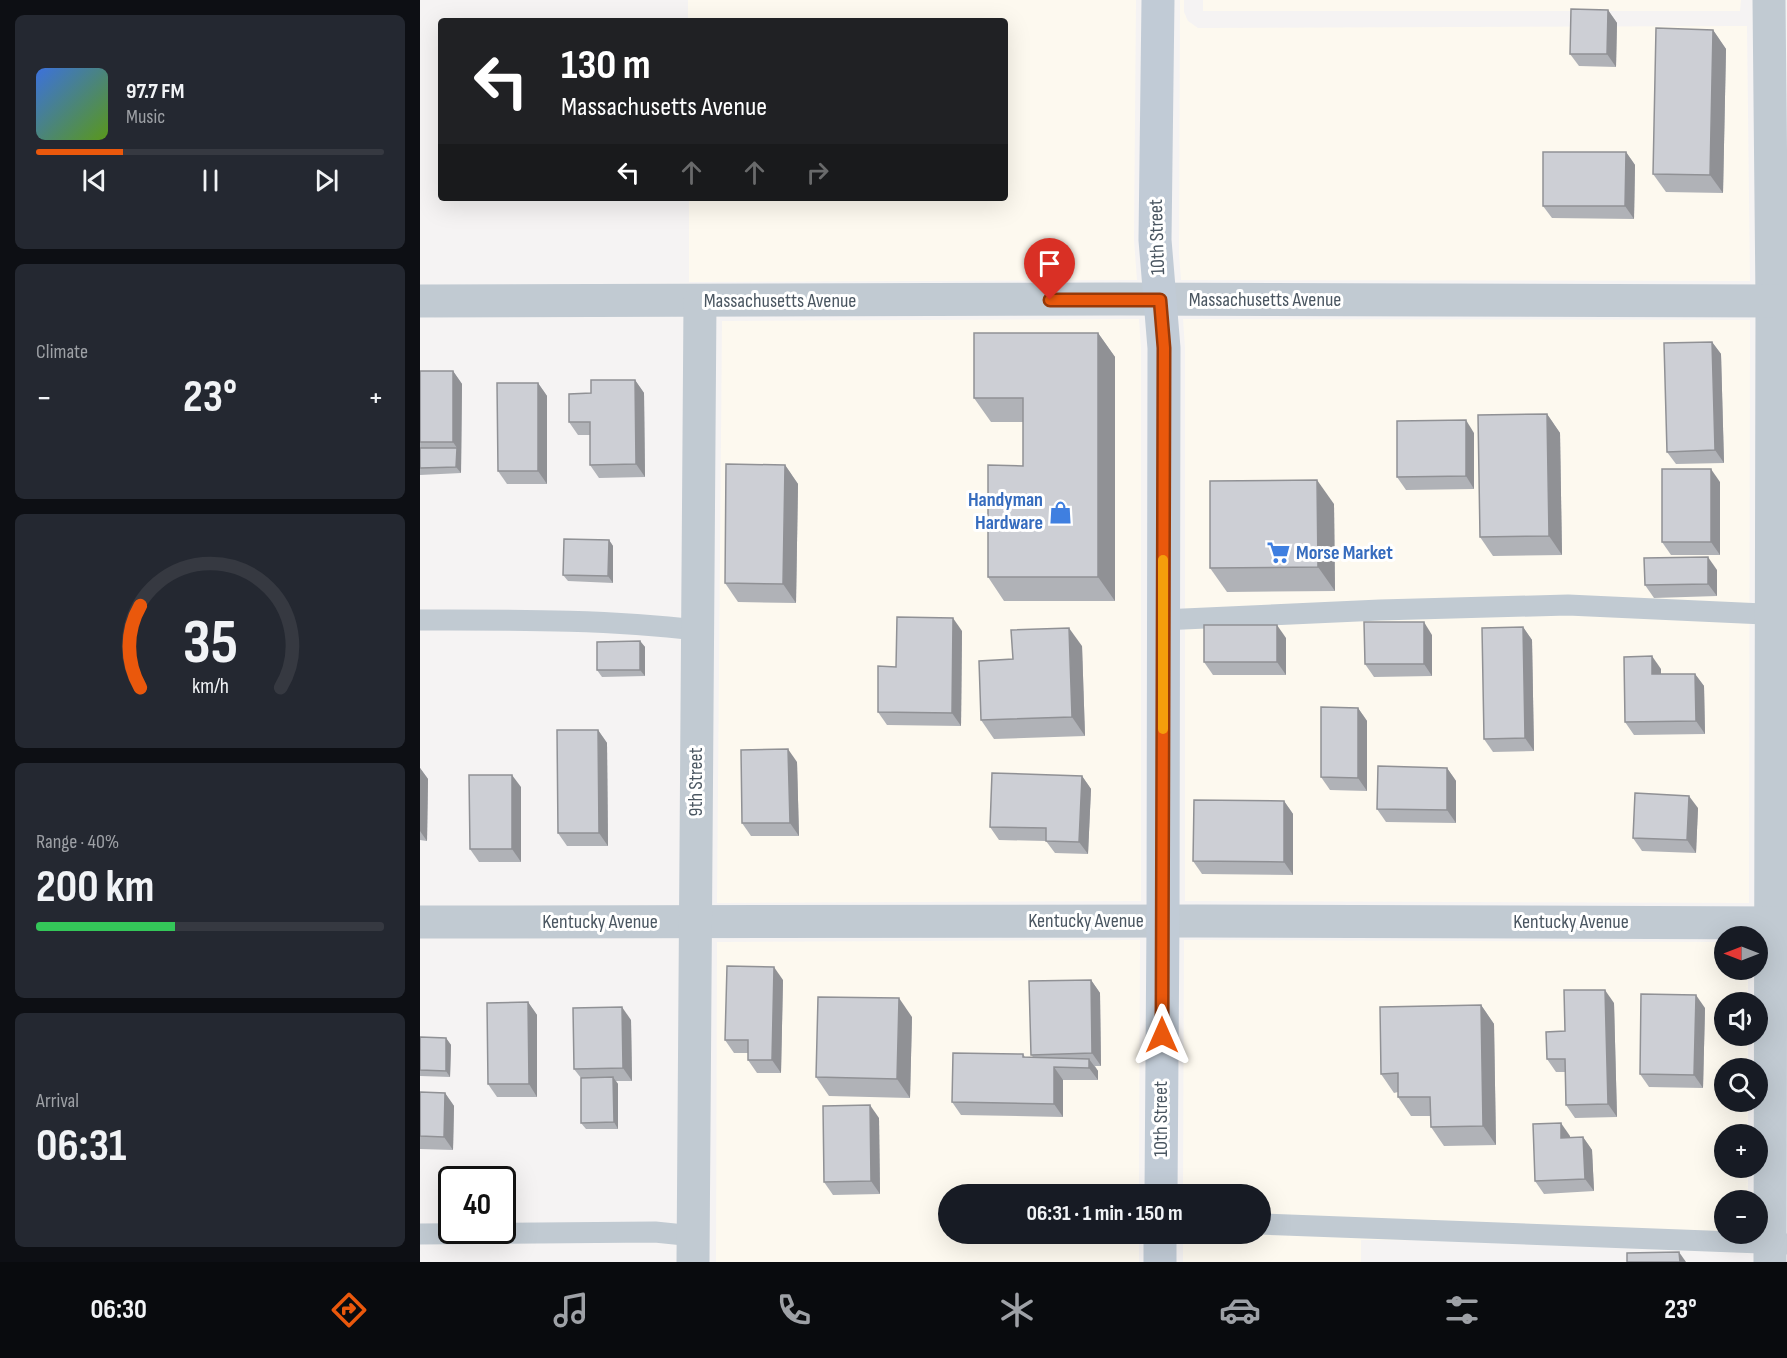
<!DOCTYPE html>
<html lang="en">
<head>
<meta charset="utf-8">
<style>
	body { margin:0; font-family:"Sofia Sans Condensed",sans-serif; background:#242831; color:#f1f3f6; height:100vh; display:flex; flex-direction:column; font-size:22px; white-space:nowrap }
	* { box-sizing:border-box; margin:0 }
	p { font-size:20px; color:#9ea1a6 }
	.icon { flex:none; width:33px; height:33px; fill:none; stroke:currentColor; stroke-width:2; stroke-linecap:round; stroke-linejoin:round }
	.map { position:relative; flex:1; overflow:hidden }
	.sheet { display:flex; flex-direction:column; gap:15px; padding:15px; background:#0d0f14; width:420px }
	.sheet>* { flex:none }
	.banner { position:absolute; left:18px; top:18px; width:570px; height:183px; border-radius:6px; box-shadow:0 6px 24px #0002; background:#202124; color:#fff; overflow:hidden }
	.needle { width:39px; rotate:270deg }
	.fabs { position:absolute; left:1294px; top:926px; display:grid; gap:12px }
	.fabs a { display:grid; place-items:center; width:54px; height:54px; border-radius:50%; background:#171b24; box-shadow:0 6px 24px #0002; font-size:30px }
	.speed { position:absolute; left:18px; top:1166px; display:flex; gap:12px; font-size:30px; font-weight:700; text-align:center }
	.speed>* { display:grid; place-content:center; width:78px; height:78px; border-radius:50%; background:#171b24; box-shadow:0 6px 24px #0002; line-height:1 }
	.speed .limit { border:3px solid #111; border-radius:9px; background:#fff; color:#111 }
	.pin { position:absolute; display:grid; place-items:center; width:51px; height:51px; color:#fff; margin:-62px -26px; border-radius:50% 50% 50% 0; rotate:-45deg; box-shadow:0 0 6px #0007 }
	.pin .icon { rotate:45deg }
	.me { position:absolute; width:66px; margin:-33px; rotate:0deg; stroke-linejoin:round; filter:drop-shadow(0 0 4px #0008) }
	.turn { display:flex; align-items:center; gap:21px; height:126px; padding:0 24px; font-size:27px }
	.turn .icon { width:78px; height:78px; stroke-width:2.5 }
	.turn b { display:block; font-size:42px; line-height:51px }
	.lanes { display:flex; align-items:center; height:57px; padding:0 24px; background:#0003; justify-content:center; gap:30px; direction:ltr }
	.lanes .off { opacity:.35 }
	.big { font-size:45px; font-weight:700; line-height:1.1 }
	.sheet .widget { flex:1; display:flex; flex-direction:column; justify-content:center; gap:9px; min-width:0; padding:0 21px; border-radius:9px; background:#242831 }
	.sheet .dial { align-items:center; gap:0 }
	.dial svg { height:156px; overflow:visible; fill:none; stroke:#363941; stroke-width:7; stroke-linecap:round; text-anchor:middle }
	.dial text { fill:#f1f3f6; stroke:none }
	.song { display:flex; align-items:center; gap:18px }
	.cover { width:72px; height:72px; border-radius:9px; background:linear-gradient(135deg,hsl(220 70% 55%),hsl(90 70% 35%)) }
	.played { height:6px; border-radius:3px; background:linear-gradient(90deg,#ea580c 25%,#363941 25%) }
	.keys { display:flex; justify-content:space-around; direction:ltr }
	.heat { display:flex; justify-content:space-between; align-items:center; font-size:33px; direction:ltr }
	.charge { height:9px; border-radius:4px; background:linear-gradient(90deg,#34c759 40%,#363941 0) }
	.trip { position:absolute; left:518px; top:1184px; width:333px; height:60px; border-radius:30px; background:#171b24; box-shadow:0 6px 24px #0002; font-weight:700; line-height:60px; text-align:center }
	.tabs { display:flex; height:96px; justify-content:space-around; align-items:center; background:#090b0e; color:#9ea1a6 }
	.tabs .icon { width:42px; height:42px }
	.tabs .on { color:#ea580c }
	.tabs b { font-size:27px; color:#f1f3f6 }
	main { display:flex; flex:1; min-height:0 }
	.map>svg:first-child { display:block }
</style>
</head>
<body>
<main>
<section class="sheet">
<div class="widget">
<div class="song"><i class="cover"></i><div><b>97.7 FM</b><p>Music</p></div></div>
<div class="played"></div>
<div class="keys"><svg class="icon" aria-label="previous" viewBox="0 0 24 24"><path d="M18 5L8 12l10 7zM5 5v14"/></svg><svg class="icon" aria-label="pause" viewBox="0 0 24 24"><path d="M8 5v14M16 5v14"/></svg><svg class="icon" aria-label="next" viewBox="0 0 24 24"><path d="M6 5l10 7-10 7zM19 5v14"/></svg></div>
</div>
<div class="widget"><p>Climate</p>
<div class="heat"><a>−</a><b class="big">23°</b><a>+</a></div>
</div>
<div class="widget dial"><svg viewBox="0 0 100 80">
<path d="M14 69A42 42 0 1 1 86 69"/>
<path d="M14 69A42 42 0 0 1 14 27" stroke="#ea580c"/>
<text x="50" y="56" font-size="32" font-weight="700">35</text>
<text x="50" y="72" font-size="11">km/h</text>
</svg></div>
<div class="widget"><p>Range · 40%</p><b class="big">200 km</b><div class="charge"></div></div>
<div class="widget"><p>Arrival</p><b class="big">06:31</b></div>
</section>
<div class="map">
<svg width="1367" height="1262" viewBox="0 0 1367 1262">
	<rect width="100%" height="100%" fill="#f5f3f3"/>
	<g fill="#fdf9ef">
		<polygon points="268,0 716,0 714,240 717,280 269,282 269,198 585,198 585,21 268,21"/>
		<polygon points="760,0 764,0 764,12 768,21 778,28 1327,26 1330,281 761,280 759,254"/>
		<polygon points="783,0 1321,0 1320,11 783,11"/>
		<polygon points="719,319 721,348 721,901 297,903 302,321"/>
		<polygon points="763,319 1330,320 1329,903 765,901 765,348"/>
		<polygon points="720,940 719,1194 528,1194 528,1233 719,1233 719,1262 296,1262 297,942"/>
		<polygon points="764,940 1305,942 1305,969 1328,969 1328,1002 1305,1002 1305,1035 1328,1035 1328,1068 1305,1068 1305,1101 1328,1101 1328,1134 1305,1134 1305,1167 1328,1167 1328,1200 1305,1200 1305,1233 1328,1241 941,1240 941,1262 763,1262 763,1233 840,1233 840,1194 763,1194"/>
	</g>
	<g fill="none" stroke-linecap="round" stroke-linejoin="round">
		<g stroke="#c1cad2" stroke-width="21">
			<path d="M 0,620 C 92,620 185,619 277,630"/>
			<polyline points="742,620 960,610 1148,605 1363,615"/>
			<polyline points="840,1224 1367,1244"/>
			<polyline points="0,1234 235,1232 274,1236"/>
		</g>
		<g stroke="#c1cad2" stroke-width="33">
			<polyline points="1349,0 1352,301 1350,1262"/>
			<polyline points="0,301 700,299 1367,301"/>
			<polyline points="0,922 778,921 1367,923"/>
			<polyline points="273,1262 280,301"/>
		</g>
		<g stroke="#c1cbd6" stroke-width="33">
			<polyline points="738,0 735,240 744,348 743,921 741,1194"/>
			<polyline points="740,1262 740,1233"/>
		</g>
	</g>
	<g fill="#b0b2b7">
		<polygon points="1188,10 1197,23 1196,67 1159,66 1150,54"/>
		<polygon points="1293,30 1306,49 1303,193 1246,192 1233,174"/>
		<polygon points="1206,152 1215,165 1214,219 1132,218 1123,206"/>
		<polygon points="678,333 695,357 695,601 584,601 568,577 603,466 603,422 571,422 554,398"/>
		<polygon points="1292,342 1301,354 1304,463 1256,464 1247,452"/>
		<polygon points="0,371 33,371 42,384 41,473 0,475"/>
		<polygon points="215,380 224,393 225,477 179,478 170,465 170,435 158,435 149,422 171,393"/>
		<polygon points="118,383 127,396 127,484 87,484 78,471"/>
		<polygon points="1127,414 1140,433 1142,555 1073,556 1060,537"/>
		<polygon points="1054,433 1054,489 986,490 977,477"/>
		<polygon points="365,465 378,484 376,603 318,602 305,583"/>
		<polygon points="1300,482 1300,555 1251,555 1242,542"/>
		<polygon points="914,504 915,591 807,592 790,568"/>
		<polygon points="189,540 193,546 193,583 148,581 143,575"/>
		<polygon points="1297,570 1297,596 1234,598 1225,585"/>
		<polygon points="1103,627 1112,640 1114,751 1073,752 1064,739"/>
		<polygon points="542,631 541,726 467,725 458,712 476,667"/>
		<polygon points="1012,635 1012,676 954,677 945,664"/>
		<polygon points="866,638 866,675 793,675 784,662"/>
		<polygon points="220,641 225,647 225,676 182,677 177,670"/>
		<polygon points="662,646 665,736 574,739 561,720 593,659"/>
		<polygon points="1241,669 1241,674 1275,674 1284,686 1285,734 1214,735 1205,722"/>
		<polygon points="938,708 947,721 947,791 910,790 901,777"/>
		<polygon points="178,730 187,743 188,846 147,846 138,833"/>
		<polygon points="377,762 379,836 331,836 322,823"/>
		<polygon points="0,768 8,779 7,841 0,840"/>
		<polygon points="1027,768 1036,781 1036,823 966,822 957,809"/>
		<polygon points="662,776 671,789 668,854 635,853 626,841 579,840 570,827"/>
		<polygon points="101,787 101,862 59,862 50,849"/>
		<polygon points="864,801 873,814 873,875 782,874 773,861"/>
		<polygon points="1278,808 1276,853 1222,851 1213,838"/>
		<polygon points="363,980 361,1073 337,1073 328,1060 328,1053 314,1053 305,1040"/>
		<polygon points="671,980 680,993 681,1066 675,1066 678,1071 678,1080 643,1080 643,1117 541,1115 532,1102 603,1054 605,1057 613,1057 611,1055"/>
		<polygon points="108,1002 117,1015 117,1097 77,1097 68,1084"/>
		<polygon points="1194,1003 1197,1117 1155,1118 1146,1105 1145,1072 1136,1072 1127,1059 1145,1031"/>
		<polygon points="1061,1005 1074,1024 1076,1145 1024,1146 1011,1127 1010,1116 991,1116 978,1097 978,1092 974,1093 961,1074"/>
		<polygon points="1285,1008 1283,1088 1229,1087 1220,1074"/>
		<polygon points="492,1017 490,1098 409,1096 396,1077"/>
		<polygon points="211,1020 212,1081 196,1081 198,1084 198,1129 166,1129 161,1123 161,1078 154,1069"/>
		<polygon points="0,1037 26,1038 31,1045 30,1077 0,1076"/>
		<polygon points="0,1092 25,1093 34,1106 33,1150 0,1149"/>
		<polygon points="459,1118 460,1194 413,1195 404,1182"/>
		<polygon points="1150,1136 1150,1138 1163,1137 1172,1150 1174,1191 1124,1194 1115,1181"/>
	</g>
	<g fill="#909195">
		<polygon points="1188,10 1197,23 1196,67 1187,54"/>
		<polygon points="1293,30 1306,49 1303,193 1290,175"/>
		<polygon points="1206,152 1215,165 1214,219 1205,206"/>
		<polygon points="678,333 695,357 695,601 678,577"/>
		<polygon points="1292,342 1301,354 1304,463 1295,450"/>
		<polygon points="33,371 42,384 41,473 36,467 37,448 33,442"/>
		<polygon points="215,380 224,393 225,477 216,464"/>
		<polygon points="118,383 127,396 127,484 118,471"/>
		<polygon points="1127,414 1140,433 1142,555 1129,536"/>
		<polygon points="1046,420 1054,433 1054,489 1046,476"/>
		<polygon points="365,465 378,484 376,603 363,584"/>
		<polygon points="1291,469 1300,482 1300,555 1291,542"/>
		<polygon points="897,480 914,504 915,591 898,567"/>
		<polygon points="189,540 193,546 193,583 188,576"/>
		<polygon points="1288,557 1297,570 1297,596 1288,584"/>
		<polygon points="533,618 542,631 541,726 532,713"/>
		<polygon points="1004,622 1012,635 1012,676 1004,664"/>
		<polygon points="857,625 866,638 866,675 857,662"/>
		<polygon points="1103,627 1112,640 1114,751 1105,738"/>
		<polygon points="649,628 662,646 665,736 652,717"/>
		<polygon points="220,641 225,647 225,676 220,670"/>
		<polygon points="1232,656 1241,669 1241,687 1232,674"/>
		<polygon points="1275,674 1284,686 1285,734 1276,721"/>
		<polygon points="938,708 947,721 947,791 938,778"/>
		<polygon points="178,730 187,743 188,846 179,833"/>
		<polygon points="368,749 377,762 379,836 370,823"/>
		<polygon points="0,768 8,779 7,841 0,831"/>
		<polygon points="1027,768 1036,781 1036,823 1027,810"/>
		<polygon points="92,775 101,787 101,862 92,849"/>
		<polygon points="662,776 671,789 668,854 659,842"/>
		<polygon points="1269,796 1278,808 1276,853 1267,840"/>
		<polygon points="864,801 873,814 873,875 864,862"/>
		<polygon points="354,967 363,980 361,1073 352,1060"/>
		<polygon points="671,980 680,993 681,1066 672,1053"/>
		<polygon points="1185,990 1194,1003 1197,1117 1188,1104"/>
		<polygon points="1276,995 1285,1008 1283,1088 1274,1075"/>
		<polygon points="479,998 492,1017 490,1098 477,1079"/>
		<polygon points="108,1002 117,1015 117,1097 109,1084"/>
		<polygon points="1061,1005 1074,1024 1076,1145 1063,1126"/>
		<polygon points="202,1007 211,1020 212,1081 203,1068"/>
		<polygon points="26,1038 31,1045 30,1077 26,1071"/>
		<polygon points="669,1059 678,1071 678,1080 669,1068"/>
		<polygon points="634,1067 643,1080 643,1117 634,1104"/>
		<polygon points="193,1077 198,1084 198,1129 194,1122"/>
		<polygon points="25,1093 34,1106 33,1150 24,1137"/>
		<polygon points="450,1105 459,1118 460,1194 451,1181"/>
		<polygon points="1141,1123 1150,1136 1150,1151 1141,1138"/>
		<polygon points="1163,1137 1172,1150 1174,1191 1165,1179"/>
		<polygon points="1259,1252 1266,1262 1260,1262"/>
	</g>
	<g fill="#cdcfd5" stroke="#909195" stroke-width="1.5">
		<polygon points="1151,9 1188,10 1187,54 1150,54"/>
		<polygon points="1236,28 1293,30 1290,175 1233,174"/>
		<polygon points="1123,152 1206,152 1205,206 1123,206"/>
		<polygon points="554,333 678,333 678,577 568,577 568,465 603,466 603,398 554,398"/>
		<polygon points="1292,342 1295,450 1247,452 1244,343"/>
		<rect x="0" y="371" width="33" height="71"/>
		<polygon points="171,380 215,380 216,464 170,465 170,422 149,422 149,394 171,393"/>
		<polygon points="77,383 118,383 118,471 78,471"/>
		<polygon points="1127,414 1129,536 1060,537 1058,415"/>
		<polygon points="1046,420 1046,476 977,477 977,421"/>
		<polygon points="0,448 37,448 36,467 0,468"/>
		<polygon points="306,464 365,465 363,584 305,583"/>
		<rect x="1242" y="469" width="49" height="73"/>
		<polygon points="897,480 898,567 790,568 790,481"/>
		<polygon points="144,539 189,540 188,576 143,575"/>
		<polygon points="1288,557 1288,584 1225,585 1224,558"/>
		<polygon points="477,617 533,618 532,713 458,712 458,666 476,667"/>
		<polygon points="944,622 1004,622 1004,664 945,664"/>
		<rect x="784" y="625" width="73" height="37"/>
		<polygon points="1103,627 1105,738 1064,739 1062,628"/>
		<polygon points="649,628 652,717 561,720 559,661 593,659 591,630"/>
		<polygon points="220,641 220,670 177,670 177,642"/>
		<polygon points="1232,656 1232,674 1275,674 1276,721 1205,722 1204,657"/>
		<polygon points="901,707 938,708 938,778 901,777"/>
		<polygon points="137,730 178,730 179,833 138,833"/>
		<polygon points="368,749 370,823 322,823 321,750"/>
		<polygon points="958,766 1027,768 1027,810 957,809"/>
		<polygon points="572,773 662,776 659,842 626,841 626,828 570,827"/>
		<polygon points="49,775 92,775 92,849 50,849"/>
		<polygon points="1215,793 1269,796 1267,840 1213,838"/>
		<polygon points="774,800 864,801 864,862 773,861"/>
		<polygon points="307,966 354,967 352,1060 328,1060 328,1040 305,1040"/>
		<polygon points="671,980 672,1053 611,1055 609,981"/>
		<polygon points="1144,990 1185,990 1188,1104 1146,1105 1145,1059 1127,1059 1126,1032 1145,1031"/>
		<polygon points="1221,994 1276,995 1274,1075 1220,1074"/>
		<polygon points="398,997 479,998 477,1079 396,1077"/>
		<polygon points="108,1002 109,1084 68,1084 67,1003"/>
		<polygon points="1061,1005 1063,1126 1011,1127 1010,1097 978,1097 978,1073 961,1074 960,1007"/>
		<polygon points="202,1007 203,1068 154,1069 153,1008"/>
		<polygon points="0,1037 26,1038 26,1071 0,1070"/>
		<polygon points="533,1053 603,1054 603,1057 669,1059 669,1068 634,1067 634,1104 532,1102"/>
		<polygon points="193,1077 194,1122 161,1123 161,1078"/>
		<polygon points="0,1092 25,1093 24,1137 0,1136"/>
		<polygon points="450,1105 451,1181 404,1182 403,1106"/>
		<polygon points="1141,1123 1141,1138 1163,1137 1165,1179 1115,1181 1113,1124"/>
		<polygon points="1259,1252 1260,1262 1207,1262 1207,1253"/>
	</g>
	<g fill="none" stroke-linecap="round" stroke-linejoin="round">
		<defs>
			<polyline id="route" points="630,300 740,300 744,348 742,1035"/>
		</defs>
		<use href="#route" stroke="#983908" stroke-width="15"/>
		<use href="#route" stroke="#ea580c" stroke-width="10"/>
		<polyline stroke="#f59e0b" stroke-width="10" points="743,560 743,729"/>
	</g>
	<defs>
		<symbol id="shop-bare" viewBox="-9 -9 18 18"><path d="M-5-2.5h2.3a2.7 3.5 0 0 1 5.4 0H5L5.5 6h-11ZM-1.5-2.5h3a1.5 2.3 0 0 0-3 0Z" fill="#3f7fe0" stroke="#fff" stroke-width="2.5" paint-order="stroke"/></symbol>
		<symbol id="supermarket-bare" viewBox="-9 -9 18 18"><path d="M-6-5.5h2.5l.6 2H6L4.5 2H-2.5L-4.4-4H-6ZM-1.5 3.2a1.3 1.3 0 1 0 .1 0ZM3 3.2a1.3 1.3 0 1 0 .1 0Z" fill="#3f7fe0" stroke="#fff" stroke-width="2.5" paint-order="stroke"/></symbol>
	</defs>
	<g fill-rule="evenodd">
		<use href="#shop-bare" x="624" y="496" width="33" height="33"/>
		<use href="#supermarket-bare" x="842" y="536" width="33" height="33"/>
	</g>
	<g text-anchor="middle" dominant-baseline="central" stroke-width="6" stroke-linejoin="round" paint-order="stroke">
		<g font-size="20" fill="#4a5661" stroke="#fff">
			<text transform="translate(737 237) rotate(-92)">10th Street</text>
			<text x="845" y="300">Massachusetts Avenue</text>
			<text x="360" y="301">Massachusetts Avenue</text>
			<text transform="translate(276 782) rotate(-90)">9th Street</text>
			<text x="666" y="921">Kentucky Avenue</text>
			<text x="180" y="922">Kentucky Avenue</text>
			<text x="1151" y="922">Kentucky Avenue</text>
			<text transform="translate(741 1119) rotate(-90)">10th Street</text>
		</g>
		<g font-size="20" font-weight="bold" fill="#366cbe" stroke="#fff" text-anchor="end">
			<text x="623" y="500">Handyman<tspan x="623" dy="23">Hardware</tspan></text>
			<text x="876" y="553" text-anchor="start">Morse Market</text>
		</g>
	</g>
</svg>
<div class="fabs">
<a><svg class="needle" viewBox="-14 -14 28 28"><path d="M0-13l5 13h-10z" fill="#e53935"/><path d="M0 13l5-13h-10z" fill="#9ea1a6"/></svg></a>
<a><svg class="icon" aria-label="sound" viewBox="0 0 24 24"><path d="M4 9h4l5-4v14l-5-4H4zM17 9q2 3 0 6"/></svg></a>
<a><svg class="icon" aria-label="search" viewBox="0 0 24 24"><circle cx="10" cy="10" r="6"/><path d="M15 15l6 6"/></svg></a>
<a>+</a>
<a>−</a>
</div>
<div class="speed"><div class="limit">40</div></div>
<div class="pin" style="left:630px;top:300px;background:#d93025"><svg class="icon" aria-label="arrive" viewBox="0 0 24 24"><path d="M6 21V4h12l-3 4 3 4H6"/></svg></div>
<svg class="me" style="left:742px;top:1035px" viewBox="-20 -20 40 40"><path d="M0-17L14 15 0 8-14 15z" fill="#ea580c" stroke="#fff" stroke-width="4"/></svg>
<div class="trip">06:31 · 1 min · 150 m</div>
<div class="banner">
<div class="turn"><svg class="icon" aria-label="left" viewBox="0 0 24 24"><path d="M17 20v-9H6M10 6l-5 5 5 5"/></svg><div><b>130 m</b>Massachusetts Avenue</div></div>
<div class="lanes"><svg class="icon" aria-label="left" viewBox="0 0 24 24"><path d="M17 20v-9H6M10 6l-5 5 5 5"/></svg><svg class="icon off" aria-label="ahead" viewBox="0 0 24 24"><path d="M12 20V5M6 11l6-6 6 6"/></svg><svg class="icon off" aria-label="ahead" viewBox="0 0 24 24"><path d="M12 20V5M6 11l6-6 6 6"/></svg><svg class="icon off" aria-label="right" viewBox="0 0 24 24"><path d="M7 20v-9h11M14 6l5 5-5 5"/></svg></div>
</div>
</div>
</main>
<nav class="tabs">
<b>06:30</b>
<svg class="icon on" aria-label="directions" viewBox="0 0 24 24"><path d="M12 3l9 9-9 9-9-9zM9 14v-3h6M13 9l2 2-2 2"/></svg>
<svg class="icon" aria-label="music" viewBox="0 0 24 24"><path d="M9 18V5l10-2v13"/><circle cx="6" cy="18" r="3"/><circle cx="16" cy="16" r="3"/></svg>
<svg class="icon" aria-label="phone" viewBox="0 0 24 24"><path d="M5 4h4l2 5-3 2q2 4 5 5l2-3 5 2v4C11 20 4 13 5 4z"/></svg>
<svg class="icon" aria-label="climate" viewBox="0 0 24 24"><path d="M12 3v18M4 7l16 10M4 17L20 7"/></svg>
<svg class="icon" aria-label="car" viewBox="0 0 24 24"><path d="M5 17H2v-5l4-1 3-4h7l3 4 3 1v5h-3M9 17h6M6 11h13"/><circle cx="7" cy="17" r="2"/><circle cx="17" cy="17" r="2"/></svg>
<svg class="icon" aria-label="filters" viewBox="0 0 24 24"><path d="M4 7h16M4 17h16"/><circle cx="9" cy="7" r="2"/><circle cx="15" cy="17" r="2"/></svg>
<b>23°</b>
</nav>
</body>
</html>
